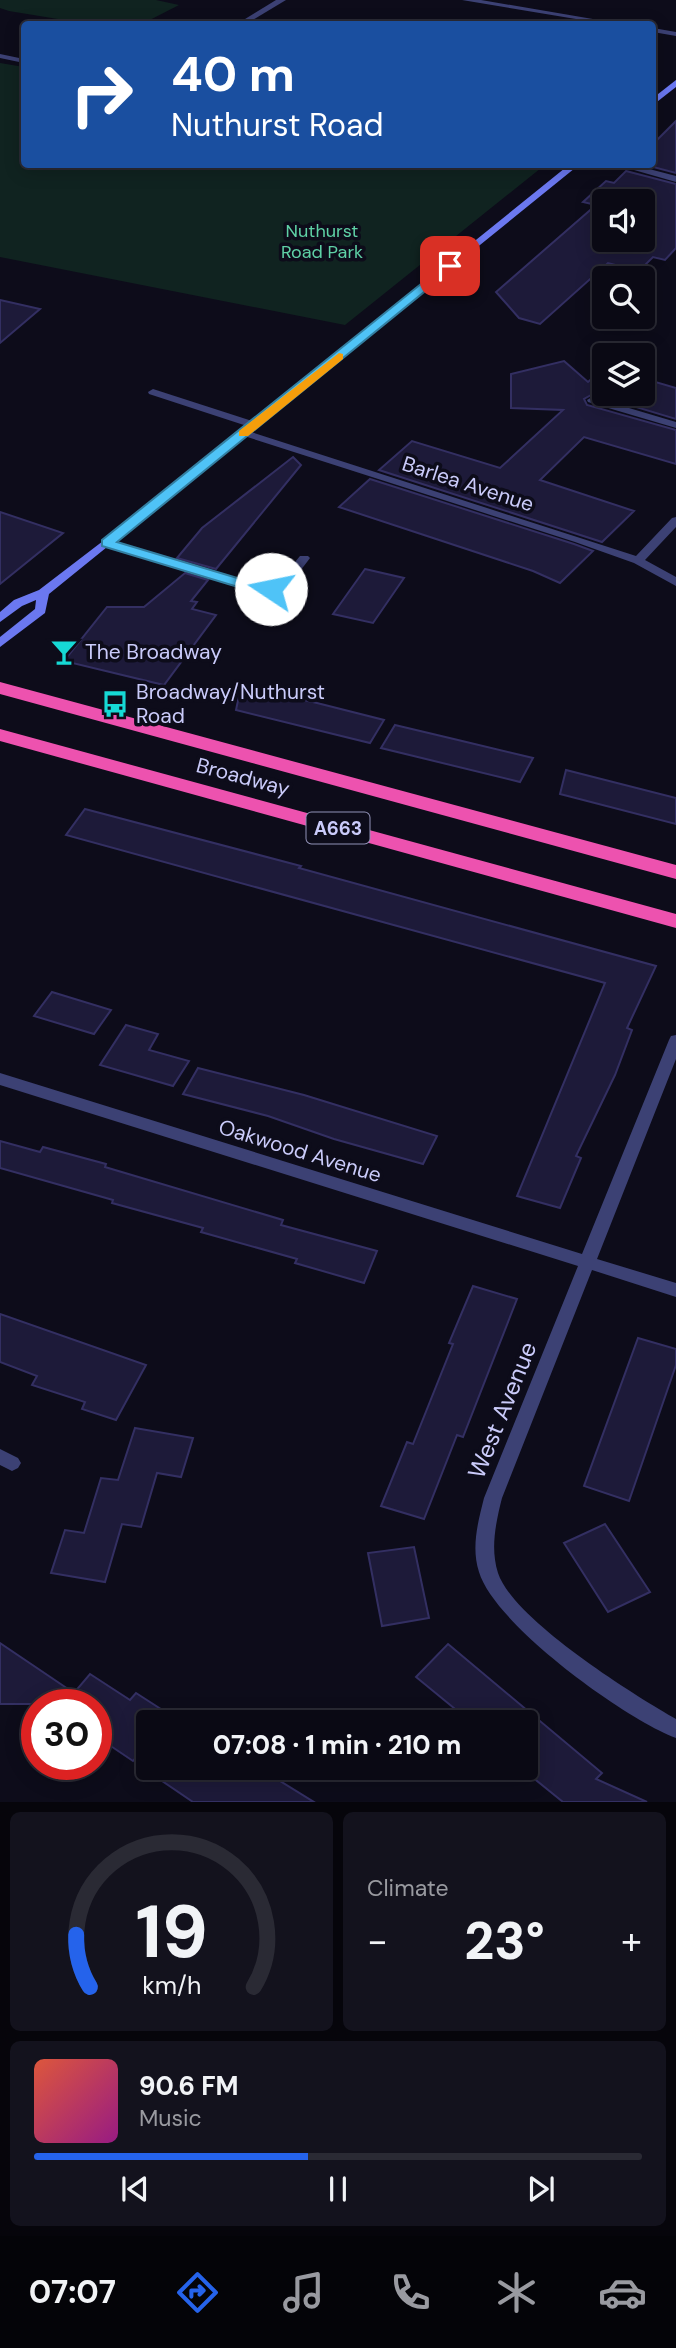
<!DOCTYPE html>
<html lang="en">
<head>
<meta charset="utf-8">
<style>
	body { margin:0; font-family:"DM Sans",sans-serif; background:#13121d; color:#f1f3f6; height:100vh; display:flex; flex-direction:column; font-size:26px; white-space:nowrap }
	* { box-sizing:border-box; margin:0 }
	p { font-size:23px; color:#999aa0 }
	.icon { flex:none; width:38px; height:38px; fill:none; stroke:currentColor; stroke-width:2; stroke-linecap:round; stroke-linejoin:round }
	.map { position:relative; height:1802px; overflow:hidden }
	.panel { display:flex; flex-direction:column; gap:10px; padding:10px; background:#06050b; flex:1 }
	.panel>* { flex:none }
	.banner { position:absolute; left:21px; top:21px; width:635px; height:147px; border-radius:7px; box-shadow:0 4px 18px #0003,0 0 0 2px #2a2a34; background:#1a4fa0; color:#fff; overflow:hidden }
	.tools { position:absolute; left:592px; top:189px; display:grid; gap:14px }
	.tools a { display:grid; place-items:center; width:63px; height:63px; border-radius:7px; background:#0a0914; box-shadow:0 4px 18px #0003,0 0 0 2px #2a2a34; font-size:35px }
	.speed { position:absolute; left:21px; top:1689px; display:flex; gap:14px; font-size:35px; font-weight:700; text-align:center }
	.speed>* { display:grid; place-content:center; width:91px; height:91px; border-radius:50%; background:#0a0914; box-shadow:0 4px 18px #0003,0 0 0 2px #2a2a34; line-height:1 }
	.speed .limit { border:10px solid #d22; background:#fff; color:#111 }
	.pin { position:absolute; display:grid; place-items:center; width:60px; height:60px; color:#fff; margin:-30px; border-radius:14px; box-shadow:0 4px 10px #0006 }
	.me { position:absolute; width:77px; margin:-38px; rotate:281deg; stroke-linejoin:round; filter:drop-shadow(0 0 5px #0008) }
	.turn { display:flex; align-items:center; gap:24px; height:147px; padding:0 35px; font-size:32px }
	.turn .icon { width:91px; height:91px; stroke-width:2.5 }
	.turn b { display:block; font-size:49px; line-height:60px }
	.big { font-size:52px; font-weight:800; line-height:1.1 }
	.panel .card { flex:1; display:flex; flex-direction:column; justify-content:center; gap:10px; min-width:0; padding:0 24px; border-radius:10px; background:#13121d }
	.panel .dial { align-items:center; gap:0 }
	.dial svg { height:182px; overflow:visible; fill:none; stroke:#2a2a34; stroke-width:7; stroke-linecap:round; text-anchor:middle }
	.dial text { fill:#f1f3f6; stroke:none }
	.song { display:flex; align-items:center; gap:21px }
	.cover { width:84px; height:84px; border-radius:10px; background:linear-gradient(135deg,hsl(10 70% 55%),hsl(310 70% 35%)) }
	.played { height:7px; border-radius:4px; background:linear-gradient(90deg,#2563eb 45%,#2a2a34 45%) }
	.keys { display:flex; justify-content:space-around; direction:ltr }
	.heat { display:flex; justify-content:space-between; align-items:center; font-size:38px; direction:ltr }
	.panel .tiles { flex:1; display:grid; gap:10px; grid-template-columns:1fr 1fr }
	.card:last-child { grid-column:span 2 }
	.trip { position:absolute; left:136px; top:1710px; width:402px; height:70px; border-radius:7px; background:#0a0914; box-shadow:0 4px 18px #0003,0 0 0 2px #2a2a34; font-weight:800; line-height:70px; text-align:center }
	.tab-bar { display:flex; height:112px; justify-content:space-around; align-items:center; background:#040408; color:#999aa0 }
	.tab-bar .icon { width:49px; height:49px }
	.tab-bar .current { color:#2563eb }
	.tab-bar b { font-size:32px; color:#f1f3f6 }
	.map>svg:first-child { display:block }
</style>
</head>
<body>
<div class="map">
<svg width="676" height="1802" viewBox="0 0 676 1802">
	<rect width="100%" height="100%" fill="#0d0c1a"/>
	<g fill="#102320">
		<polygon points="0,0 156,0 179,5 142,24 88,24 9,11 0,8"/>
		<polygon points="0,63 24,67 24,164 539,164 541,168 345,325 0,257"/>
	</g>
	<g fill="#1d1a39" stroke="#332f62" stroke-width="2" fill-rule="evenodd">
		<polygon points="676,121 676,173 642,164 653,164 653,144"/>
		<path d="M 626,171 L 676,184 L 676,248 L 665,260 L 653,257 L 639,271 L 608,263 L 540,324 L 519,318 L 496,292 L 596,205 L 583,202 L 606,181 L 614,183 ZM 604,201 L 642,201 L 642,240 L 604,240 Z"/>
		<polygon points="0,300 40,309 0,343"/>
		<polygon points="564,361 588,382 604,368 604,394 642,394 642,378 676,388 676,419 593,394 584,399 587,405 676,430 676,464 584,437 540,480 634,511 602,542 379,470 412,441 500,468 563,410 511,408 511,374"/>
		<polygon points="293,457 301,465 216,569 177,558 202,528"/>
		<polygon points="370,479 574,544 593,551 560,583 533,571 339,507"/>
		<polygon points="0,512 63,533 0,584"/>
		<polygon points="365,569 404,578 373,623 333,614"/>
		<polygon points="185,573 208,580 191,601 197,602 192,609 216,615 164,685 64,661 107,607 144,607"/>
		<polygon points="241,686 317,703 384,720 370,743 236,710"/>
		<polygon points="395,725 458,740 533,758 520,782 381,748"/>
		<polygon points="566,770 676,798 676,824 560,794"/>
		<polygon points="85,809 301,866 299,868 656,966 627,1028 632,1030 615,1075 576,1156 581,1158 560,1208 517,1196 605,983 66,835"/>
		<polygon points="52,992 111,1010 94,1034 34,1016"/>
		<polygon points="126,1025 158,1034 149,1050 189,1061 173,1086 100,1065"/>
		<polygon points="198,1068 304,1095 437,1136 423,1164 334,1139 268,1116 183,1094"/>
		<polygon points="0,1141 40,1152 43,1147 106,1164 105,1167 283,1220 281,1225 377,1251 364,1283 295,1263 297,1259 201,1232 203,1228 112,1203 113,1200 0,1168"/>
		<polygon points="473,1286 517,1299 463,1437 457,1435 424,1519 381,1506 407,1442 413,1444 453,1344 449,1343"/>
		<polygon points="0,1314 146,1365 116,1420 82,1409 85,1402 32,1385 37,1376 0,1362"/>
		<polygon points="638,1338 676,1349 676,1365 629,1501 584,1486"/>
		<polygon points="135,1428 193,1438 181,1477 157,1473 141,1527 122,1524 105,1582 51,1573 65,1530 84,1533 101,1478 118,1480"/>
		<polygon points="605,1524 650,1592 608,1612 564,1543"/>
		<polygon points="414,1547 429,1618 382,1626 368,1553"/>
		<polygon points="0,1643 74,1693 90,1674 130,1700 136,1693 170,1715 164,1722 149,1722 149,1741 133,1761 96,1736 96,1704 0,1704"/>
		<polygon points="448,1644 602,1773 596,1779 647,1802 563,1802 521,1768 527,1768 527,1722 471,1722 416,1677"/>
		<polygon points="143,1768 259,1768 314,1802 193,1802"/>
	</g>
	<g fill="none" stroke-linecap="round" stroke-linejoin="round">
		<g fill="#3c4174" fill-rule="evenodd">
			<polygon points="276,0 286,0 246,24 237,24"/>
			<polygon points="462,0 481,0 622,24 606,24"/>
			<polygon points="653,28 676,32 676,36 653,32"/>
			<polygon points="0,54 24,59 24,63 0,58"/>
			<polygon points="613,164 630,164 676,176 676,182"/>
			<polygon points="153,389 258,423 259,425 254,428 250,427 149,394 148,392"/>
			<polygon points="592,397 676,422 676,428 588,402 587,400"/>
			<polygon points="245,430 636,556 672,518 676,517 676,527 645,560 676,577 676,586 634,563 575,542 241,435 241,431"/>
			<path d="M 107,540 L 254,583 C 279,585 285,574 300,556 L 308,556 L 310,558 C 293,581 283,592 253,591 L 103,545 L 103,541 Z"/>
			<path d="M 676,1035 L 676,1059 L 597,1259 L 676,1283 L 676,1297 L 592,1270 L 502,1498 C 496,1522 490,1548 498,1573 C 513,1619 632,1694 676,1719 L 676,1738 C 624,1718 495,1625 479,1572 C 471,1547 478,1522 484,1498 L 578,1266 L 0,1085 L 0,1073 L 582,1254 L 669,1040 L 671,1036 Z"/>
			<polygon points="0,1449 18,1458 21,1463 18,1468 12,1471 0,1465"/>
		</g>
		<g fill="#6b78f0" fill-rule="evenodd">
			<polygon points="676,80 676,87 653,105 653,98"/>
			<polygon points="570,164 580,164 49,594 45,613 0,647 0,637 35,609 36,600 22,606 0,622 0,612 14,600 39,590 103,541"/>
		</g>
		<g fill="#ed52af" fill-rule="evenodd">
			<polygon points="0,682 676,865 676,879 0,694"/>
			<polygon points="0,729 676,914 676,928 0,741"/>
		</g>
	</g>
	<polygon fill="#4fc3f7" stroke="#337fa1" stroke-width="2" points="447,263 456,266 117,542 254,583 275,586 275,592 248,590 102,546 102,540"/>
	<polygon fill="#f59e0b" points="339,353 343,354 343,359 248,436 239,436 239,431"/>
	<defs>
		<symbol id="bar-bare" viewBox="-9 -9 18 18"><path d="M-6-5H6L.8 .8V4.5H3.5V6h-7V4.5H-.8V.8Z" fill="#16d9d5" stroke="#0d0c1a" stroke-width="2.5" paint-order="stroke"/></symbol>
		<symbol id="bus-bare" viewBox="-9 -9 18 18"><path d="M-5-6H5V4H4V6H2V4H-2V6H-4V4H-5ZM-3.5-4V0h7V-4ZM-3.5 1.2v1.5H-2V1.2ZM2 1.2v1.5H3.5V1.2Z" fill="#16d9d5" stroke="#0d0c1a" stroke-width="2.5" paint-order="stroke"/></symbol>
	</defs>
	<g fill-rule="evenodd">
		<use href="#bar-bare" x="45" y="633" width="38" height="38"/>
		<use href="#bus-bare" x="96" y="685" width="38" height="38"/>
	</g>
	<g text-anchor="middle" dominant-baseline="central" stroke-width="7" stroke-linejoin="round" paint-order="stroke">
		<g font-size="18" fill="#5fd1a6" stroke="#0d0c1a">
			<text x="322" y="231">Nuthurst<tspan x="322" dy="21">Road Park</tspan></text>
		</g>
		<rect fill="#0d0c1a" stroke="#9192b7" stroke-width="2" x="306.5" y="812.5" width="63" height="31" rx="5"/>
		<g font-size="19" font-weight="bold" fill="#cacbfa">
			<text x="338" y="828">A663</text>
		</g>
		<g font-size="21" fill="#cacbfa" stroke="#0d0c1a">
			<text transform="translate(468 484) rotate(18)">Barlea Avenue</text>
			<text transform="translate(243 777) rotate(15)">Broadway</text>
			<text transform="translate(300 1151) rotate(17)">Oakwood Avenue</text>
		</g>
		<g font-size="21" fill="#cacbfa" stroke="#0d0c1a" text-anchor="start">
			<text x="85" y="652">The Broadway</text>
			<text x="136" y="692">Broadway/Nuthurst<tspan x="136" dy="24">Road</tspan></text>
		</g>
		<g font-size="24" fill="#cacbfa" stroke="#0d0c1a">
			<text transform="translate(502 1410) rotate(-68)">West Avenue</text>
		</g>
	</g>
</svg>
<div class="tools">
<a><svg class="icon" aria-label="sound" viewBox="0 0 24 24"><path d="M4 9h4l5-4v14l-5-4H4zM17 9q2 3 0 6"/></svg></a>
<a><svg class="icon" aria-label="search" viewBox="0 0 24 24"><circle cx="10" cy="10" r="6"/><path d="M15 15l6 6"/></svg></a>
<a><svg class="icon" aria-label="layers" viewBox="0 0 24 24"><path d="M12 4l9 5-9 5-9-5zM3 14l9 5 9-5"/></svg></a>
</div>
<div class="speed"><div class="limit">30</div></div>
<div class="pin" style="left:450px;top:266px;background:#d93025"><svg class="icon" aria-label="arrive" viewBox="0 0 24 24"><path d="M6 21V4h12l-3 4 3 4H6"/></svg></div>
<svg class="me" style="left:271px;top:589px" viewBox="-20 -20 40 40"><circle r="19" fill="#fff"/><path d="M0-13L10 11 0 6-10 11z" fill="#4fc3f7"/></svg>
<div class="trip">07:08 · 1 min · 210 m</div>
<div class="banner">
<div class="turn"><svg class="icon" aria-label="right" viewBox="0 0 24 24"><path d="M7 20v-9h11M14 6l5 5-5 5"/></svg><div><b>40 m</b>Nuthurst Road</div></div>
</div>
</div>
<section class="panel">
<div class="tiles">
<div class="card dial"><svg viewBox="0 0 100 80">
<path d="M14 69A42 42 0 1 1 86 69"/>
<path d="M14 69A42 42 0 0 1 8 46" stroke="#2563eb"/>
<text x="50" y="56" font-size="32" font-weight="700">19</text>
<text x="50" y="72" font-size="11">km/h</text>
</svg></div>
<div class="card"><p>Climate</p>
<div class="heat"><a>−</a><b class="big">23°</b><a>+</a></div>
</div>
<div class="card">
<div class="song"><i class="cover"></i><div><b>90.6 FM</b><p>Music</p></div></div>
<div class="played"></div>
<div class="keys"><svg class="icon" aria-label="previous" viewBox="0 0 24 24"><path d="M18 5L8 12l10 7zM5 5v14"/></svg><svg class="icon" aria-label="pause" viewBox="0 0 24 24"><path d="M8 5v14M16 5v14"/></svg><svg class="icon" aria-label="next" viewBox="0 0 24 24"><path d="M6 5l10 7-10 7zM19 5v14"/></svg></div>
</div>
</div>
</section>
<nav class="tab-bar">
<b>07:07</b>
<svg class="icon current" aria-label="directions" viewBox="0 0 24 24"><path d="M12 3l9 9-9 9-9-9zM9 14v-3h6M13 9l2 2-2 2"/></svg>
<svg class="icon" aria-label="music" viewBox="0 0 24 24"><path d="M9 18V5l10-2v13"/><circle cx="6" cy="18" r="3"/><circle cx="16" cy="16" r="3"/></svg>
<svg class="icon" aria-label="phone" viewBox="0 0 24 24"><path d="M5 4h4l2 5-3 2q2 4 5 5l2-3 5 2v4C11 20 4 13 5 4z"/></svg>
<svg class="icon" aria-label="climate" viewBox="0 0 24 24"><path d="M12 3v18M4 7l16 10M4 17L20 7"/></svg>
<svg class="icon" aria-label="car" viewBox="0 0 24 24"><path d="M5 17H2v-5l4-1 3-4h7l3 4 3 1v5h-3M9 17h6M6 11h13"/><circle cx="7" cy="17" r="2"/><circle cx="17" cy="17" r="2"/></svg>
</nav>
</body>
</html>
